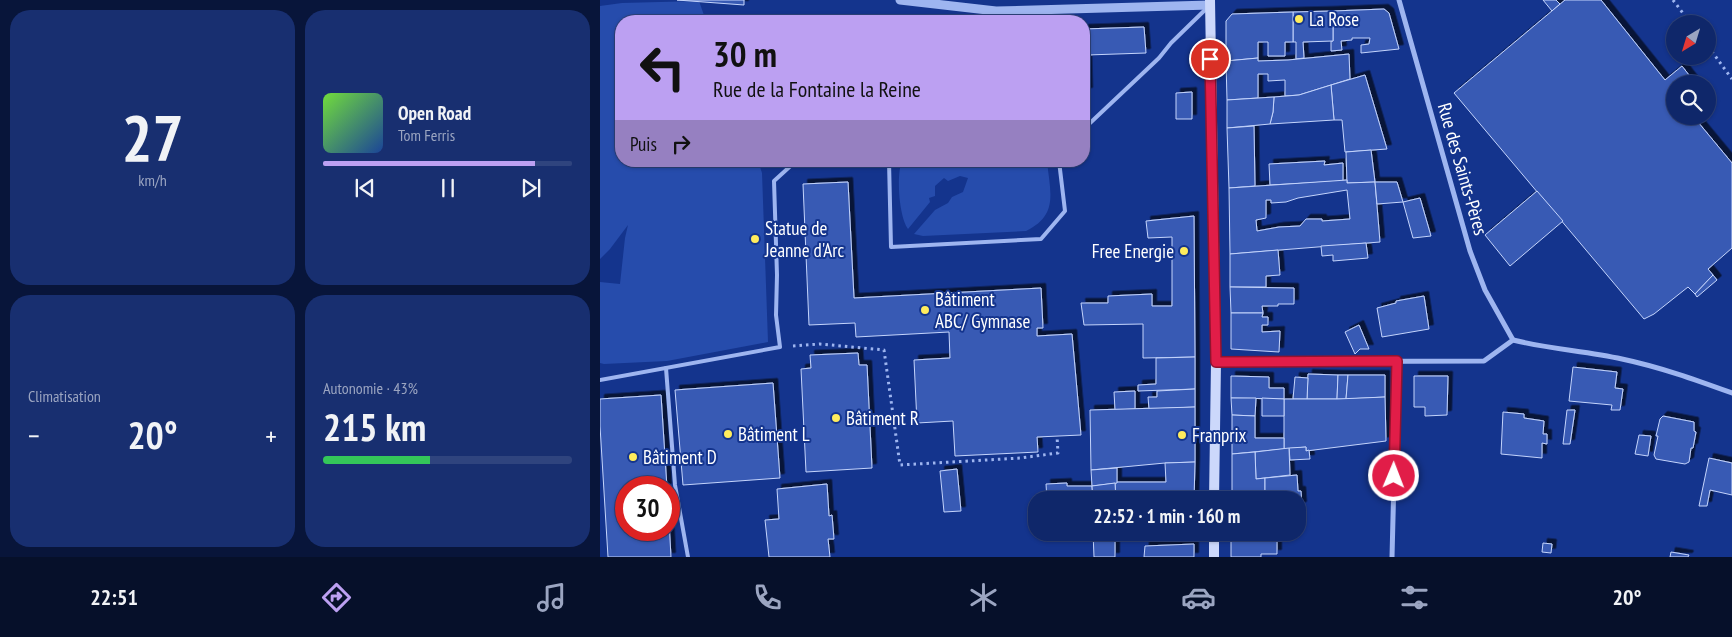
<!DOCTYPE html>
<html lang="fr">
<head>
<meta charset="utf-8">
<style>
	body { margin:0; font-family:"PT Sans Narrow",sans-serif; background:#182f70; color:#f1f3f6; height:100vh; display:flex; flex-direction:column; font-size:19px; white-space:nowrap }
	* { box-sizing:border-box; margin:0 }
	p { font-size:16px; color:#9ba5c1 }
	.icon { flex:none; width:28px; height:28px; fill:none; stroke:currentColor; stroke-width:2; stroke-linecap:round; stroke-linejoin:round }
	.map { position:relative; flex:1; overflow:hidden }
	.drawer { display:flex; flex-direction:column; gap:10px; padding:10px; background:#08153a; width:600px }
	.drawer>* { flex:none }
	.banner { position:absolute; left:15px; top:15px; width:475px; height:152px; border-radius:20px; box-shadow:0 1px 4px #0004,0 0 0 1px #2f447e; background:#bca0f2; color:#111; overflow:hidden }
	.needle { width:32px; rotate:218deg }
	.controls { position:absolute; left:1066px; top:15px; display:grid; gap:10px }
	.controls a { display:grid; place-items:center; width:50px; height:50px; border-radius:50%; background:#0f276a; box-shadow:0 1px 4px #0004,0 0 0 1px #2f447e; font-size:25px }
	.speed { position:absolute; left:15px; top:476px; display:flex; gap:10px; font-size:25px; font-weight:700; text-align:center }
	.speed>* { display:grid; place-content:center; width:65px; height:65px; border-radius:50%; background:#0f276a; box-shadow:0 1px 4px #0004,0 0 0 1px #2f447e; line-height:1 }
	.speed .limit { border:8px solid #d22; background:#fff; color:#111 }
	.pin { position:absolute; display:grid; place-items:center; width:42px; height:42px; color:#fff; margin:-21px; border:2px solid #fff; border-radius:50%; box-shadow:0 1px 5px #0007 }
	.me { position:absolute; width:55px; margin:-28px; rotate:1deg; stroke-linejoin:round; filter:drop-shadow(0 0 4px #0008) }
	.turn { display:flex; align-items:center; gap:18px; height:105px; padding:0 15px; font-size:22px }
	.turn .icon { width:65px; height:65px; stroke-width:2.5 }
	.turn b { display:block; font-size:35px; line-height:42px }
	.then { display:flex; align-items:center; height:48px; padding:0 15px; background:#0003; gap:10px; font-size:19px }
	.big { font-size:38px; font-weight:700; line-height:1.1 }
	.drawer .tile { flex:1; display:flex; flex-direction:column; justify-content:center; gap:8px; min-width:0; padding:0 18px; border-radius:20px; background:#182f70 }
	.drawer .dial { align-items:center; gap:0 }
	.dial b { font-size:65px; line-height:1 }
	.song { display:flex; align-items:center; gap:15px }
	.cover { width:60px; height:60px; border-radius:8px; background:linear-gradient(135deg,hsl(100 70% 55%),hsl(220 70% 35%)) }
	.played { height:5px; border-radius:2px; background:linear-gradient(90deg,#bca0f2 85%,#2f447e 85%) }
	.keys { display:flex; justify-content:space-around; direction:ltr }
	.heat { display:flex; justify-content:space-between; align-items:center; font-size:28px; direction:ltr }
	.charge { height:8px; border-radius:4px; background:linear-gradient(90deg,#34c759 43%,#2f447e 0) }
	.drawer .tiles { flex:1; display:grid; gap:10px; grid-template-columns:repeat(2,1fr) }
	.trip { position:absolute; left:428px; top:491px; width:278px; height:50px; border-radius:20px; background:#0f276a; box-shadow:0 1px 4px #0004,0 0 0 1px #2f447e; font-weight:700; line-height:50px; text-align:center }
	.menu { display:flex; height:80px; justify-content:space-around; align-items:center; background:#06102a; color:#9ba5c1 }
	.menu .icon { width:35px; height:35px }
	.menu .on { color:#bca0f2 }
	.menu b { font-size:22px; color:#f1f3f6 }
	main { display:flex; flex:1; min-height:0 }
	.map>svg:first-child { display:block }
</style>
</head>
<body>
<main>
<section class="drawer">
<div class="tiles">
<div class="tile dial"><b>27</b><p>km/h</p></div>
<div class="tile">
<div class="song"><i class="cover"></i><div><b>Open Road</b><p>Tom Ferris</p></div></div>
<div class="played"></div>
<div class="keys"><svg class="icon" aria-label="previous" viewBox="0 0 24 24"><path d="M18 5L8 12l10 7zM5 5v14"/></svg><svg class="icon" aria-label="pause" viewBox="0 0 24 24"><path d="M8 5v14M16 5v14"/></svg><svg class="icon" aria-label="next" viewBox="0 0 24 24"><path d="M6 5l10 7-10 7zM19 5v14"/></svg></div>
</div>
<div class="tile"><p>Climatisation</p>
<div class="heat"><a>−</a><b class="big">20°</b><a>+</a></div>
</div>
<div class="tile"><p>Autonomie · 43%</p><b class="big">215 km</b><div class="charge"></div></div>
</div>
</section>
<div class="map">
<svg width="1132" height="557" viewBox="0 0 1132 557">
	<defs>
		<filter id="shadow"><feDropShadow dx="4.5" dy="-4.5" stdDeviation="0" flood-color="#0009"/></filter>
	</defs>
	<rect width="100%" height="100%" fill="#14348d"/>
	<g fill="#264cac">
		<polygon points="99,1 106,21 21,21 21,161 158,161 162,173 168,342 67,361 4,364 0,363 0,282 20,284 25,238 28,225 10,249 0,259 0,6 22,3"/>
		<path d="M 302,161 L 447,161 C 450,192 459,215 426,231 L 323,236 L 314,234 L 335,210 L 348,203 L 352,197 L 363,192 L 368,178 L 360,176 L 348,181 L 344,178 L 335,186 L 335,196 L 329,198 L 330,202 L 308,229 C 299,217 296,175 302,161 Z"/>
	</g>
	<g fill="#385ab4" stroke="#c4d4fc" fill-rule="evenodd" filter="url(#shadow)">
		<polygon points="77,0 144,0 144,5"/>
		<polygon points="943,0 956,0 960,4 952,11"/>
		<polygon points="965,0 1001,0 1065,80 1082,66 1096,84 1075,84 1075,116 1093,116 1132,163 1132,248 1108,269 1113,275 1095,294 1088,287 1054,314 1044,319 854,93"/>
		<polygon points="784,9 789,13 799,49 761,53 761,45 769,44 770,38 752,38 752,40 741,41 742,50 731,51 731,41 733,41 733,11"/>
		<polygon points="733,11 733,41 703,42 704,58 696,59 696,42 693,42 693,12"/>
		<polygon points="693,12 693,42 685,42 685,56 668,56 668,42 658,42 658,58 626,61 626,21 632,14"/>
		<polygon points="544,27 546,53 487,55 488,92 484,92 484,29"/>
		<polygon points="749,54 750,79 699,95 685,96 685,80 668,81 668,74 658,74 658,98 627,100 626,61 658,58 658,61 688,60"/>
		<polygon points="765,75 787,149 745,152 742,120 734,120 731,85"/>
		<polygon points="731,85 734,120 670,124 673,112 674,97 699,95"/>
		<polygon points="592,92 592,119 576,119 576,93"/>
		<polygon points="674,97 673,112 670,124 627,128 627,100"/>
		<polygon points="654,126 655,186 629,188 627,128"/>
		<polygon points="771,150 775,182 747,183 746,152"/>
		<polygon points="725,161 724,165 743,163 743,181 670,185 669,164"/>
		<path d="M 747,180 L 747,183 L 775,182 L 780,242 L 630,254 L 629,188 ZM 747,190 L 750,219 L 722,221 L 722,219 L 706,219 L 700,226 L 679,227 L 657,231 L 656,220 L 666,218 L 666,200 L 671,200 L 671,203 L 686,202 L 698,198 Z"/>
		<polygon points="248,182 254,298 441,288 443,328 437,328 437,336 472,334 481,435 437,437 438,452 355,456 353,421 317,423 314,360 350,358 349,332 256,337 255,323 209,325 203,184"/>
		<polygon points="775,182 797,182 803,202 777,204"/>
		<polygon points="937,191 963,221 910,266 885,235"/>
		<polygon points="820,198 831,236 813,238 803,202"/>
		<polygon points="594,216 595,357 543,358 543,324 484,325 481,303 508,303 508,296 552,294 552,306 572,306 572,237 548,238 546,221"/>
		<polygon points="766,243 768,258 733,261 733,255 722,256 721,246"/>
		<polygon points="678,250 680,275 666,276 666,287 630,287 630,254"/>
		<polygon points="1113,275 1117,280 1097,297 1095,294"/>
		<polygon points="630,287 694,288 694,304 678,304 678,306 662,306 663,313 631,313"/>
		<polygon points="824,296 829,329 782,337 777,308 796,303 796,301"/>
		<polygon points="631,313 663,313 662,317 668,317 668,325 662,325 662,332 680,331 679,352 631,349"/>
		<polygon points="759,325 769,349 760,349 755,354 745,332"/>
		<polygon points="258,353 259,365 267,365 272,468 206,472 201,369 211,368 210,355"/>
		<polygon points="595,357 595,389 538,391 538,385 556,384 556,358"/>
		<polygon points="973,367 1017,372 1015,388 1023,389 1020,410 1011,410 1012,405 969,401"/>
		<polygon points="708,374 738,375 737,399 707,399"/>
		<polygon points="738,375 748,375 746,399 737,399"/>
		<polygon points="748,375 785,375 785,397 746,399"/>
		<polygon points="631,376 669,377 669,388 684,388 684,399 631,398"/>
		<polygon points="814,376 848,376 847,415 825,416 825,407 814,407"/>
		<polygon points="695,377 708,378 707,399 693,399"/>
		<polygon points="173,383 180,478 83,485 75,390"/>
		<polygon points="595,389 595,407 549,409 548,397 557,397 557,391"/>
		<polygon points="535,391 535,409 515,410 514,392"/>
		<polygon points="61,395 67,488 26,488 26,530 69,530 69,522 71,557 8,557 0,426 0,399"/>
		<polygon points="785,397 786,441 706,451 706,447 684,449 684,399 737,399"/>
		<polygon points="631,398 656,398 655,416 632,415"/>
		<polygon points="662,398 684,399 684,416 662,416"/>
		<polygon points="595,407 595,462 565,463 491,470 490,410"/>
		<polygon points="967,410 975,410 970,444 963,444"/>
		<polygon points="903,412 924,414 924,418 944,421 943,434 947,434 947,444 942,443 942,458 901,454"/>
		<polygon points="632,415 655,416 655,438 684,438 684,449 632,454"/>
		<polygon points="1063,416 1094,422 1094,431 1096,432 1093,448 1091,448 1089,462 1085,464 1056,459 1054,455 1058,436 1056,436 1060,419"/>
		<polygon points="1039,435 1051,436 1048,456 1035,454"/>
		<polygon points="706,447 706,451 709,450 710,459 690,460 689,448"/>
		<polygon points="689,448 690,475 656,479 655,452"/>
		<polygon points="655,452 656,479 665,478 665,494 632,495 632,454"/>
		<polygon points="1109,458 1132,463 1132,495 1110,490 1107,506 1099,506"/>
		<polygon points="595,462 594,500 516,500 515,483 517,482 566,482 565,463"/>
		<polygon points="517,468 517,483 492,486 491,470"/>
		<polygon points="357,469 361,511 344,512 340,471"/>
		<polygon points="697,475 698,491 701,491 702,506 696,507 696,500 679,500 679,494 665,494 665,478"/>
		<polygon points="467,483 467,486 492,486 493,500 447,500 446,484"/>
		<polygon points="515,483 516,500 493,500 492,486"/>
		<polygon points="227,484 229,516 232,515 234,539 228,539 230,557 169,557 165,520 179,519 177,489"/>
		<polygon points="665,494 665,500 632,500 632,495"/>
		<polygon points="493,532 515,532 515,557 494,557"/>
		<polygon points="542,532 556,532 556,535 542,534"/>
		<polygon points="631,532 677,532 677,554 661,554 661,557 631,557"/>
		<polygon points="943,543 952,544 951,553 942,552"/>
		<polygon points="594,544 594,557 544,557 545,546"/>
		<polygon points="1071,552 1089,555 1088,557 1070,557"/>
	</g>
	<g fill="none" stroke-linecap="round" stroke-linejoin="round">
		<g stroke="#9eb5f0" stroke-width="3" stroke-dasharray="2.5 4" stroke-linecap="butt">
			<polyline points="1073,0 1091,24"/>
			<polyline points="1108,46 1132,79"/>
			<polyline points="193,346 220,344 284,350 300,465 420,458 458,453 457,436"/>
		</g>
		<g stroke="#9eb5f0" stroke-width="4">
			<polyline points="484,125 489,124 559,58 571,43 608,7"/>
			<polyline points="289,161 291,247 441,239 465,211 459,161"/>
			<polyline points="66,368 75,485 88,557"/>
			<polyline points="0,380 180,347 176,315 177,275 174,181 196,161"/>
		</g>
		<g stroke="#9eb5f0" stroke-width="5">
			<polyline points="799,0 870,251 885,290 913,340"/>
			<path d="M 616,362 L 884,361 L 913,340 C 949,349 986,351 1022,359 C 1060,367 1096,380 1132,393"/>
			<polyline points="792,557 797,361"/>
		</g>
		<polyline stroke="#9eb5f0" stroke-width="9" points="300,0 396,11 610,5"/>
		<g stroke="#ccd8fb" stroke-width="10">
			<polyline points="610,0 616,362 614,500"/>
			<polyline points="614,557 614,532"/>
		</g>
	</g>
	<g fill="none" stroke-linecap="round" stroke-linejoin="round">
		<defs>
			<polyline id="route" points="610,59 616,362 797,361 794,476"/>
		</defs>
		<use href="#route" stroke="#92132f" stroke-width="12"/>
		<use href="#route" stroke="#e11d48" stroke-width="9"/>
	</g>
	<g fill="#ffec5d" stroke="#14348d" stroke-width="2">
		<circle cx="699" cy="19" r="5"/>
		<circle cx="155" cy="239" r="5"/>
		<circle cx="584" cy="251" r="5"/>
		<circle cx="325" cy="310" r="5"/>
		<circle cx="236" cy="418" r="5"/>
		<circle cx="128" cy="434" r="5"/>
		<circle cx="582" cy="435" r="5"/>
		<circle cx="33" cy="457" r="5"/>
	</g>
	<g text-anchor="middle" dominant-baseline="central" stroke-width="4" stroke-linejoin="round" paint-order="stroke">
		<g font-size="19" fill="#fff" stroke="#14348d" text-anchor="start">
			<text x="709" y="19">La Rose</text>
			<text x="165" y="228">Statue de<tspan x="165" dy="22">Jeanne d'Arc</tspan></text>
			<text x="574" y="251" text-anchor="end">Free Energie</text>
			<text x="335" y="299">Bâtiment<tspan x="335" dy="22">ABC/ Gymnase</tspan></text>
			<text x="246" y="418">Bâtiment R</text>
			<text x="138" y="434">Bâtiment L</text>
			<text x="592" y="435">Franprix</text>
			<text x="43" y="457">Bâtiment D</text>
		</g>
		<g font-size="19" fill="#fff" stroke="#14348d">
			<text transform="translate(863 169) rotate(74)">Rue des Saints-Pères</text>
		</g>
	</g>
</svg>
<div class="controls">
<a><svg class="needle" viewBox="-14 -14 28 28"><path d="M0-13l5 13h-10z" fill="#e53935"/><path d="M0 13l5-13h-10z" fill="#9ba5c1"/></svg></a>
<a><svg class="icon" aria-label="search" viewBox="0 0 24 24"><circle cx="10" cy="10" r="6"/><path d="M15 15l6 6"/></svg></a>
</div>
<div class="speed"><div class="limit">30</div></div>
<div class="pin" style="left:610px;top:59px;background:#d93025"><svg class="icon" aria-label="arrive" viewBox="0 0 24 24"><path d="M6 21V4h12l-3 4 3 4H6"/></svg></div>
<svg class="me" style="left:794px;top:476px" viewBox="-20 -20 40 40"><circle r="17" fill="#e11d48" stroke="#fff" stroke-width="3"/><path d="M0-11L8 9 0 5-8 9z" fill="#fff"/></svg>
<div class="trip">22:52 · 1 min · 160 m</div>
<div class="banner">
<div class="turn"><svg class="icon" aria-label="left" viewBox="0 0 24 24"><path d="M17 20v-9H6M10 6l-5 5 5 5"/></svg><div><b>30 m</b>Rue de la Fontaine la Reine</div></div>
<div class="then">Puis<svg class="icon" aria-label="right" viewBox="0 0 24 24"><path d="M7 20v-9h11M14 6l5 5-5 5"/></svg></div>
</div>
</div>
</main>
<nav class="menu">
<b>22:51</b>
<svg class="icon on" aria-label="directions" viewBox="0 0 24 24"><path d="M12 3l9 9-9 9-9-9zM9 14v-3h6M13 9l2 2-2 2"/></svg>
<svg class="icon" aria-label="music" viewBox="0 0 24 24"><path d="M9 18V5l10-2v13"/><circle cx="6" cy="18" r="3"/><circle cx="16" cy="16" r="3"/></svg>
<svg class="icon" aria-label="phone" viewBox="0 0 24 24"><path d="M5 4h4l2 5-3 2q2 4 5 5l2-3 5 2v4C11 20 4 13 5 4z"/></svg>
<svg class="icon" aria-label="climate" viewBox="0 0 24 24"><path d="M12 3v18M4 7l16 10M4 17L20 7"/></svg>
<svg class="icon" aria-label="car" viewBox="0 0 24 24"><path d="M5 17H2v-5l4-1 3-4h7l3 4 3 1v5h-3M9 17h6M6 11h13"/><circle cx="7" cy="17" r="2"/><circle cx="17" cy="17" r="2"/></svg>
<svg class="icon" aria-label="filters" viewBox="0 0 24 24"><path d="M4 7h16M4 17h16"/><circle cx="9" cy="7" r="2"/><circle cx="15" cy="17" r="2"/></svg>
<b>20°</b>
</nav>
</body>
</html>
